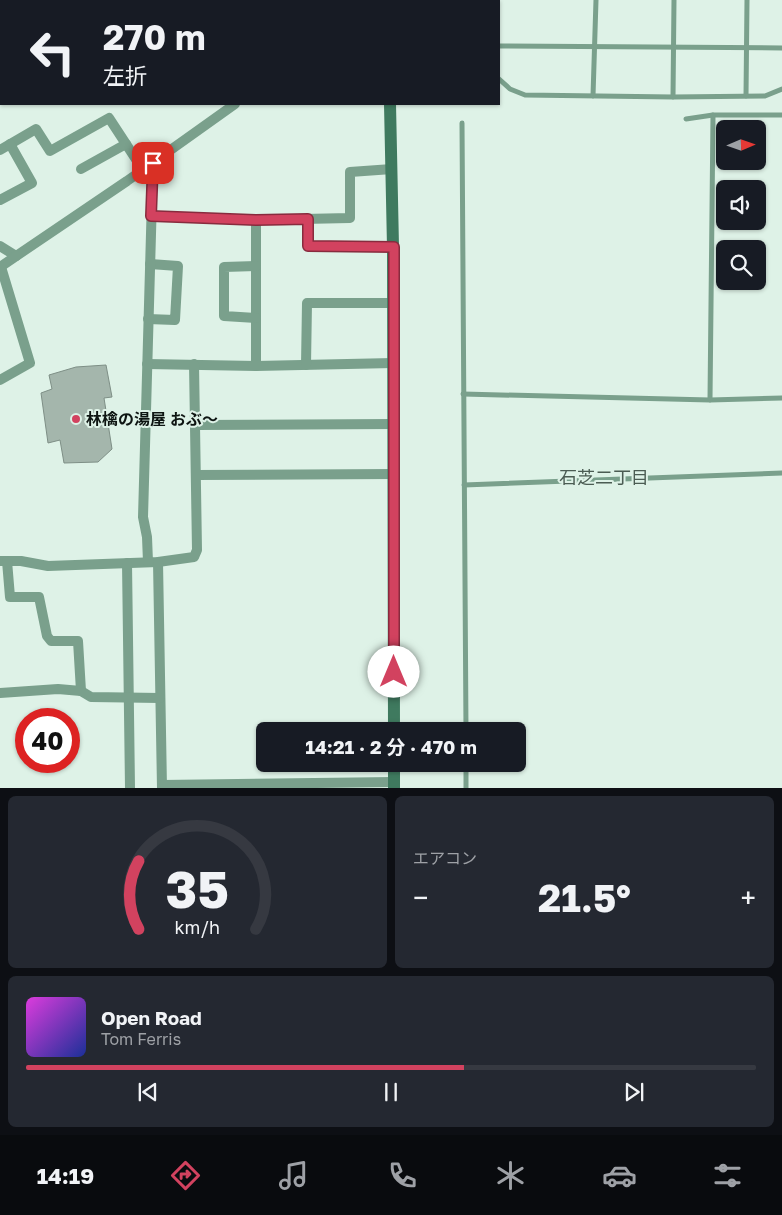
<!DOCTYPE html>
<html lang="ja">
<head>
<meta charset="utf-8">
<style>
	body { margin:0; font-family:"Golos Text","Noto Sans JP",sans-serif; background:#242831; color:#f1f3f6; height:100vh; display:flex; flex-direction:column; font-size:19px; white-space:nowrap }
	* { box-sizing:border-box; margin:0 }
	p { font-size:16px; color:#9ea1a6 }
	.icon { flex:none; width:28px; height:28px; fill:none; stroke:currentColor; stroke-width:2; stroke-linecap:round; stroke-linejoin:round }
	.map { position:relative; height:788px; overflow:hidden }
	.drawer { display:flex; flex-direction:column; gap:8px; padding:8px; background:#0d0f14; flex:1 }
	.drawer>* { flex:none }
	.top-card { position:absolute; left:0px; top:0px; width:500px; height:105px; box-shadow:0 1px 4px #0004; background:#171b24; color:#f1f3f6; overflow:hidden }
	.needle { width:32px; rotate:88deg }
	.controls { position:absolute; left:716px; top:120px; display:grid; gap:10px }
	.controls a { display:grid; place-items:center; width:50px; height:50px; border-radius:8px; background:#171b24; box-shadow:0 1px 4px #0004; font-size:25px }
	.speed { position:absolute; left:15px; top:708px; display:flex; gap:10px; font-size:25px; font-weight:700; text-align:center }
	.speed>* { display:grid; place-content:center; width:65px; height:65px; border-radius:50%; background:#171b24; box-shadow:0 1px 4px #0004; line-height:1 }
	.speed .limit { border:8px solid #d22; background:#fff; color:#111 }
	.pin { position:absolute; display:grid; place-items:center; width:42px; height:42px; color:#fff; margin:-21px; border-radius:10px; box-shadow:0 2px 8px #0006 }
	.me { position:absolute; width:55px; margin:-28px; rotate:0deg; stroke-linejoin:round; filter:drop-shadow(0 0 4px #0008) }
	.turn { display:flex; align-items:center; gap:18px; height:105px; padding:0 20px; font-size:22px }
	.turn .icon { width:65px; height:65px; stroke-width:2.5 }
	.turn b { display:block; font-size:35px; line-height:42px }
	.big { font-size:38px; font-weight:700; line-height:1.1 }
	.drawer .widget { flex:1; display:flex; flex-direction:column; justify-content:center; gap:8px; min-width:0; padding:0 18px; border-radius:8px; background:#242831 }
	.drawer .dial { align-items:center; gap:0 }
	.dial svg { height:130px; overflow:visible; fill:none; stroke:#363941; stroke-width:7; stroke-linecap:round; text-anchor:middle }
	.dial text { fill:#f1f3f6; stroke:none }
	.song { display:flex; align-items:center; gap:15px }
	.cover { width:60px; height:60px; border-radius:8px; background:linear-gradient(135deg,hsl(300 70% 55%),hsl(230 70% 35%)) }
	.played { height:5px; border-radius:2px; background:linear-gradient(90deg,#d2425f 60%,#363941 60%) }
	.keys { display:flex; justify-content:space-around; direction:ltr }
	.heat { display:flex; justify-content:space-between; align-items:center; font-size:28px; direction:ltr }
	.drawer .tiles { flex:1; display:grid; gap:8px; grid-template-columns:1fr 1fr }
	.widget:last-child { grid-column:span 2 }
	.trip { position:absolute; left:256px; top:722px; width:270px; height:50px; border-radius:8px; background:#171b24; box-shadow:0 1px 4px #0004; font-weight:700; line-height:50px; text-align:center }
	.tabs { display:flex; height:80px; justify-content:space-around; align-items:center; background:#090b0e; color:#9ea1a6 }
	.tabs .icon { width:35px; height:35px }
	.tabs .selected { color:#d2425f }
	.tabs b { font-size:22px; color:#f1f3f6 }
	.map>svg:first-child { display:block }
</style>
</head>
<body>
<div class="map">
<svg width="782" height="788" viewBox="0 0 782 788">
	<rect width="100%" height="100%" fill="#def2e7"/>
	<polygon fill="#a4b6ac" stroke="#7e8f86" points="106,365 112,397 104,398 112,449 98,462 64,463 60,440 48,443 41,393 52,389 49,375 76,367"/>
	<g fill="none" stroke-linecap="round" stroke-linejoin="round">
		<g stroke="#7aa08c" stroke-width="5">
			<polyline points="493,1 493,0"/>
			<polyline points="499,46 782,48"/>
			<polyline points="499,79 510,89 525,95 673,97 765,96 782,89"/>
			<polyline points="593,96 596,0"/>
			<polyline points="746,96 747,0"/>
			<polyline points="673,97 674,0"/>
			<polyline points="686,119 713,115 782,115"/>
			<polyline points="462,123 466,731"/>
			<polyline points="463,394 710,400 782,398"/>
			<polyline points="710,400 713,115"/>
			<polyline points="464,485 782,473"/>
			<polyline points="466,764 466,788"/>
		</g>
		<g stroke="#7aa08c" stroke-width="10">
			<polyline points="0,0 1,1"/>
			<polyline points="132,0 133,1"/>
			<polyline points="207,0 207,1"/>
			<polyline points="259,0 260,1"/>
			<polyline points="119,1 121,0"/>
			<polyline points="247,1 249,0"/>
			<polyline points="409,1 412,0"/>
			<polyline points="0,70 1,69"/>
			<polyline points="0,150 36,129 50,151 109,118 143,170"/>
			<polyline points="81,169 126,144"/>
			<polyline points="0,200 32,183 10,144"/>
			<polyline points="151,216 256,220 350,218 350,172 392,169"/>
			<polyline points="308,219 308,246 393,247"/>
			<polyline points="256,220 256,366"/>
			<polyline points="0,246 16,256"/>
			<polyline points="256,266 224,267 224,316 256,318"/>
			<polyline points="0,267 127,181 235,104"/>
			<polyline points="148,319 175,320 178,266 150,264"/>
			<polyline points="147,364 256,366 393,363"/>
			<polyline points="306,365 307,303 393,303"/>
			<polyline points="0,380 30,363 1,267"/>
			<polyline points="195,425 393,424"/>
			<polyline points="196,475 394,474"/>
			<polyline points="0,561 21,561 48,566 158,562 194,557 197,550 194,364"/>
			<polyline points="7,561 10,597 39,597 47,636 51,641 78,641 81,691"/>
			<polyline points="148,562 147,537 143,517 153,163"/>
			<polyline points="158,562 162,788"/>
			<polyline points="127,563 130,788"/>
			<polyline points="0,693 58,689 81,691 91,697 160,698"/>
			<polyline points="162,785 394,782"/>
		</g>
		<g stroke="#3f7a5f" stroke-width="12">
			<polyline points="362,0 363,1"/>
			<polyline points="390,104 393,247 394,731"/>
			<polyline points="394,764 394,788"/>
		</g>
	</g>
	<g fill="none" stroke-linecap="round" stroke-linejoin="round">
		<defs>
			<polyline id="route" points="153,163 151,216 256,220 308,219 308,246 394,247 394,672"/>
		</defs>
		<use href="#route" stroke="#882b3e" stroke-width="12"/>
		<use href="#route" stroke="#d2425f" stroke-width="9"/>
	</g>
	<circle fill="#d2425f" stroke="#def2e7" stroke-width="2" cx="76" cy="419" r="5"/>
	<g text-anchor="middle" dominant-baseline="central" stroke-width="4" stroke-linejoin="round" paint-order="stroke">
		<g font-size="16" font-weight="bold" fill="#0e1512" stroke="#def2e7" text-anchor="start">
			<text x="86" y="419">林檎の湯屋 おぶ～</text>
		</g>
		<g font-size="18" fill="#4b5c53" stroke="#def2e7">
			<text x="604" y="477">石芝二丁目</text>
		</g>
	</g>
</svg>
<div class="controls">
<a><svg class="needle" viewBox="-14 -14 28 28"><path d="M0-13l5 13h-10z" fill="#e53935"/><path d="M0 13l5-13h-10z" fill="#9ea1a6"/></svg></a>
<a><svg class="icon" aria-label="sound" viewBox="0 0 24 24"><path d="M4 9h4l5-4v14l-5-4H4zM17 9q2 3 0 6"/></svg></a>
<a><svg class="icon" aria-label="search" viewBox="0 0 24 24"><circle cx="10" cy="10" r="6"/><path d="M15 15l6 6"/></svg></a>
</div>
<div class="speed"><div class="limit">40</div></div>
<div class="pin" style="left:153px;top:163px;background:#d93025"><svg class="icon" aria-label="arrive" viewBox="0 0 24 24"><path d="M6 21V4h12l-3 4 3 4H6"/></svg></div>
<svg class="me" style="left:394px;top:672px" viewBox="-20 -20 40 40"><circle r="19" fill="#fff"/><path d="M0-13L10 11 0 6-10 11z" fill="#d2425f"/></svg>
<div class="trip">14:21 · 2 分 · 470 m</div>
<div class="top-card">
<div class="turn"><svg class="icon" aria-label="left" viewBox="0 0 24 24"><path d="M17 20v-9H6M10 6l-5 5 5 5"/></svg><div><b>270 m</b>左折</div></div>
</div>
</div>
<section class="drawer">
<div class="tiles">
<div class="widget dial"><svg viewBox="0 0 100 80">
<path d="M14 69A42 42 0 1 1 86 69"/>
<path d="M14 69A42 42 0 0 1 14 27" stroke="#d2425f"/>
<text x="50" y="56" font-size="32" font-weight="700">35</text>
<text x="50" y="72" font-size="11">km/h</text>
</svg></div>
<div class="widget"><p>エアコン</p>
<div class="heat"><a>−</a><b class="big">21.5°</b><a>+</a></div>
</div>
<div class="widget">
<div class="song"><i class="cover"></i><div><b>Open Road</b><p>Tom Ferris</p></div></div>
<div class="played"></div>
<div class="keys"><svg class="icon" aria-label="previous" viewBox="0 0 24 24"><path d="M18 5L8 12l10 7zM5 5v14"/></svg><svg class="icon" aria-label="pause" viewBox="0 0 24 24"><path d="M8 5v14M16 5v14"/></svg><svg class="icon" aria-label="next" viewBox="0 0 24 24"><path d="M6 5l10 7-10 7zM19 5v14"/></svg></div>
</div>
</div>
</section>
<nav class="tabs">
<b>14:19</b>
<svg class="icon selected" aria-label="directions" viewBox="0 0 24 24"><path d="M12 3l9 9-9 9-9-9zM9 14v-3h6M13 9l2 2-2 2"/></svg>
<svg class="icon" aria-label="music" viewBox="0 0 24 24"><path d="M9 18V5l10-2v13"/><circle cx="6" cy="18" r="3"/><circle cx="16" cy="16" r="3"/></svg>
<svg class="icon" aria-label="phone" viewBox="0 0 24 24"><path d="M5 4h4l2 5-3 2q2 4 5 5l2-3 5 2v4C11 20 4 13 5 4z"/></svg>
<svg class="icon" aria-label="climate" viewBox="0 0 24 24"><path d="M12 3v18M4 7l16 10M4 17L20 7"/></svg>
<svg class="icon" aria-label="car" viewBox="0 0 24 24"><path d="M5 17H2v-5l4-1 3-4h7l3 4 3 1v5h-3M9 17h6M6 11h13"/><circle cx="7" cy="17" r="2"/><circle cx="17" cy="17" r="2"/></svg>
<svg class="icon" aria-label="filters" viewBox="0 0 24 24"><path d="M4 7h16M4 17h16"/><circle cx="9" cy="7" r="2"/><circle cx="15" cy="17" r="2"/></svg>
</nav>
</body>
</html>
